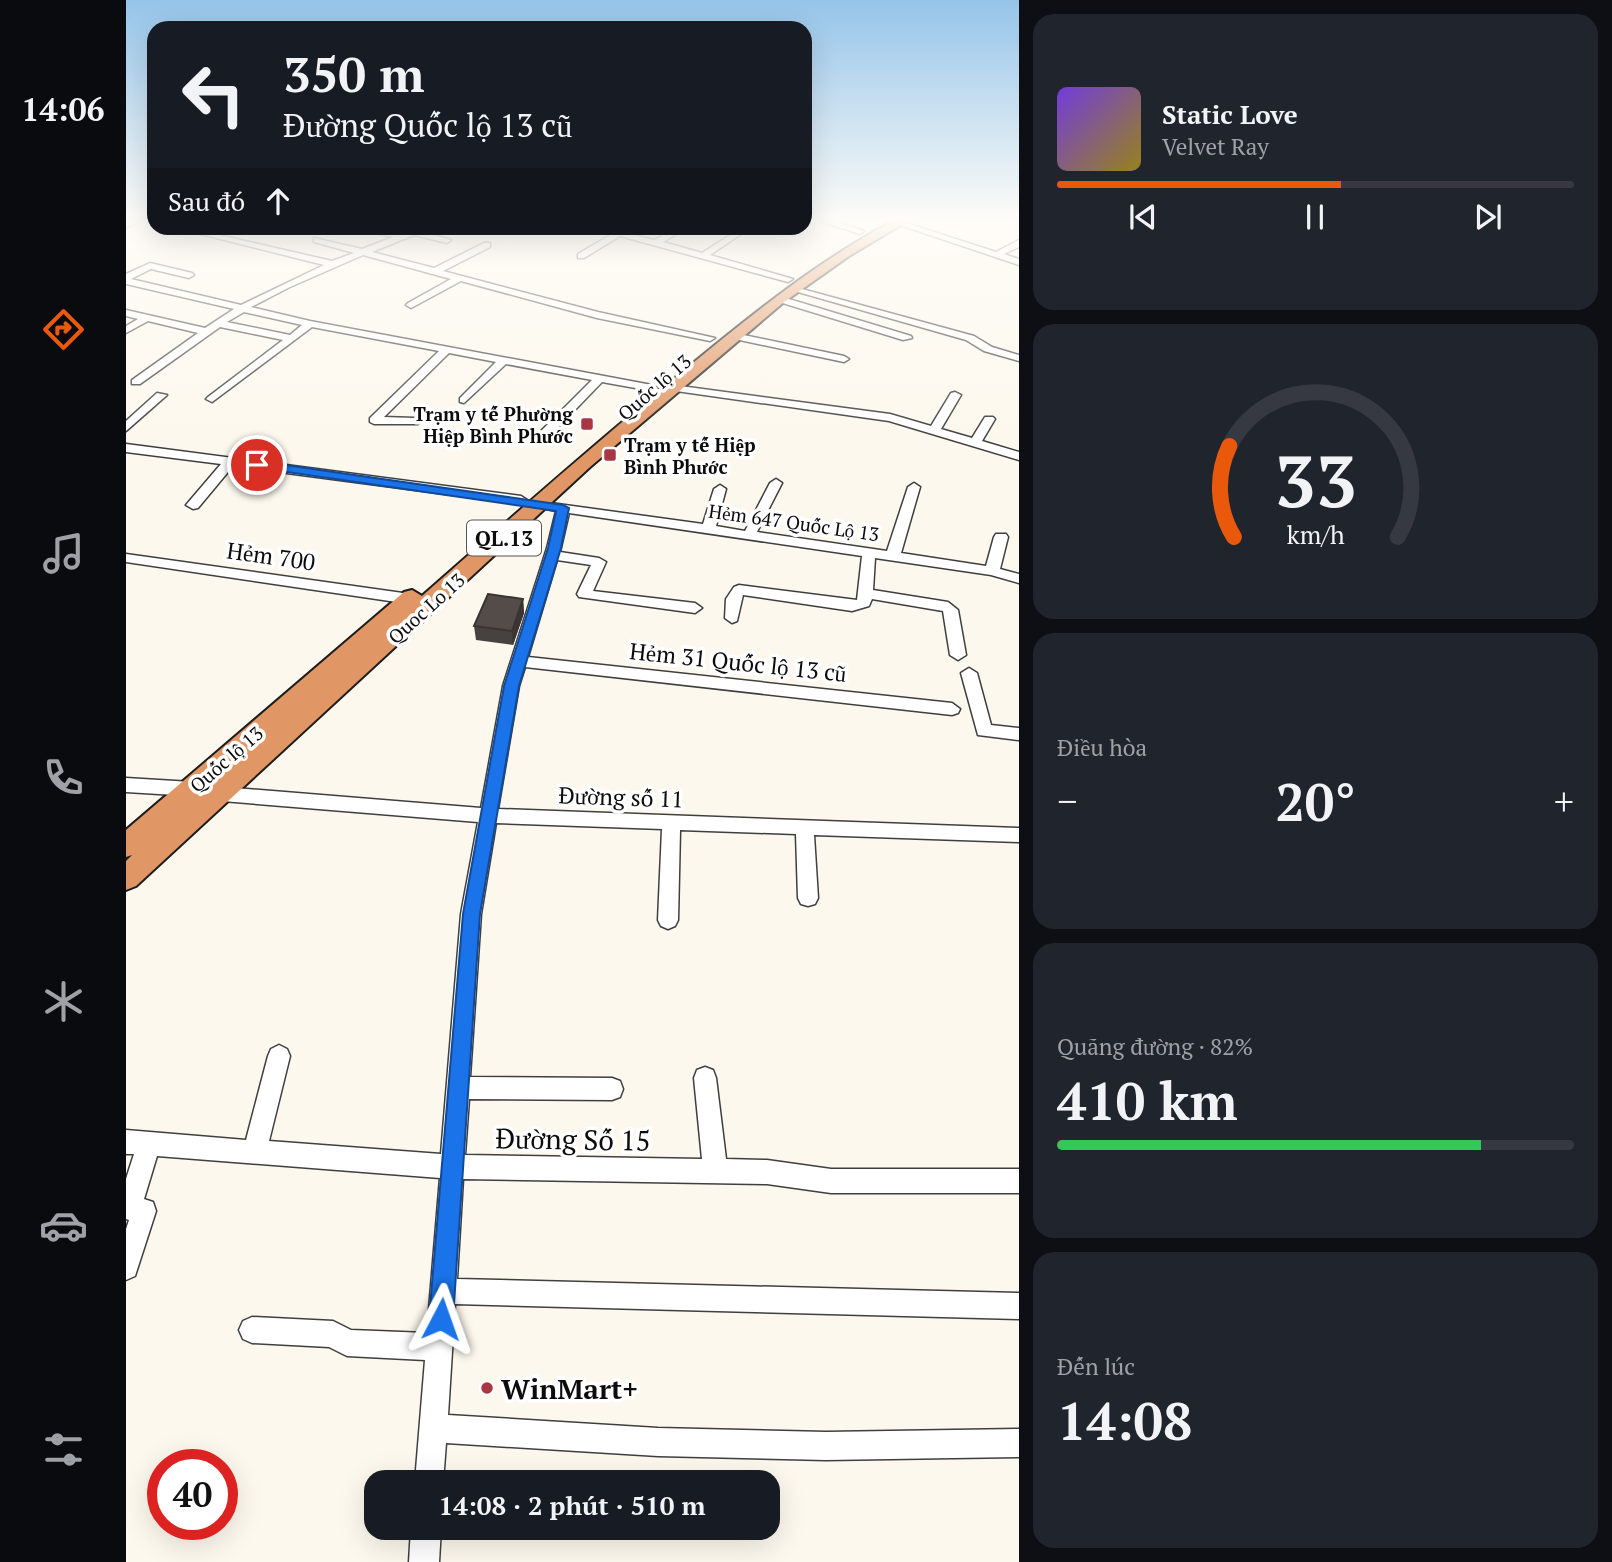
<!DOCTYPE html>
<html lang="vi">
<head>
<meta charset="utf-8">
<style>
	body { margin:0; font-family:"PT Serif",serif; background:#20242c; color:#f1f3f6; height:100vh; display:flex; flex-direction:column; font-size:26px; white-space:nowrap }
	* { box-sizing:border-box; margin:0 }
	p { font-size:23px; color:#9ea1a6 }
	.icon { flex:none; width:38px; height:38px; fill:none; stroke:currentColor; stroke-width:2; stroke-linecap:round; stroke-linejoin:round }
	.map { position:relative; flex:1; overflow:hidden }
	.sheet { display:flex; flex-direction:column; gap:14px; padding:14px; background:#0d0f14; width:593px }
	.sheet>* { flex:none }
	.top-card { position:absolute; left:21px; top:21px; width:665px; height:214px; border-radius:21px; box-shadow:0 7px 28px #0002; background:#171b24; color:#f1f3f6; overflow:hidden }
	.speed { position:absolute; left:21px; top:1449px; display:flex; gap:14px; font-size:35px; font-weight:700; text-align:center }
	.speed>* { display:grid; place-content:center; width:91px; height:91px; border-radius:50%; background:#171b24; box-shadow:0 7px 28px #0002; line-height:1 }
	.speed .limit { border:10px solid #d22; background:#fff; color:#111 }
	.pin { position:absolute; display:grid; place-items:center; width:60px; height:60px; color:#fff; margin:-30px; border:4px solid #fff; border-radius:50%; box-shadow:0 2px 7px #0007 }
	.me { position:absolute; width:77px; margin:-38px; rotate:4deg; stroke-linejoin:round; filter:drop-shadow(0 0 5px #0008) }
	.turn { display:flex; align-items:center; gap:24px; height:147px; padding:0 21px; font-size:32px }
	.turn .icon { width:91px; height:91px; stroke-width:2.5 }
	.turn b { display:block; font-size:49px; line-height:60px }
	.then { display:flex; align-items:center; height:66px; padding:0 21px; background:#0003; gap:14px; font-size:26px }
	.big { font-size:52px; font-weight:700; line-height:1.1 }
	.sheet .widget { flex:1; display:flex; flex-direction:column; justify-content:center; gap:10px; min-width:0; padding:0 24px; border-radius:21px; background:#20242c }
	.sheet .dial { align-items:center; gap:0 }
	.dial svg { height:182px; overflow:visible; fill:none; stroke:#363941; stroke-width:7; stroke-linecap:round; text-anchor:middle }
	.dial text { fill:#f1f3f6; stroke:none }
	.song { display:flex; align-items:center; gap:21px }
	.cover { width:84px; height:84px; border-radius:10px; background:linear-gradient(135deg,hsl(260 70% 55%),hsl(50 70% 35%)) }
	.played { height:7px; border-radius:4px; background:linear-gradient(90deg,#ea580c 55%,#363941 55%) }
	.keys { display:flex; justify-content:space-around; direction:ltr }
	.heat { display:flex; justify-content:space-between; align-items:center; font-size:38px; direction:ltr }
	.charge { height:10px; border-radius:5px; background:linear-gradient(90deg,#34c759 82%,#363941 0) }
	.trip { position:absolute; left:238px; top:1470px; width:416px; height:70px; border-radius:21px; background:#171b24; box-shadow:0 7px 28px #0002; font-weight:700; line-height:70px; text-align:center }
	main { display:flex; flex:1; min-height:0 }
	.dock { display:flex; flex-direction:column; width:126px; justify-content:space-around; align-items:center; background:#090b0e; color:#9ea1a6 }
	.dock .icon { width:49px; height:49px }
	.dock .on { color:#ea580c }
	.dock b { font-size:32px; color:#f1f3f6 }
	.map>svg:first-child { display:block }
</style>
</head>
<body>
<main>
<nav class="dock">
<b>14:06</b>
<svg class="icon on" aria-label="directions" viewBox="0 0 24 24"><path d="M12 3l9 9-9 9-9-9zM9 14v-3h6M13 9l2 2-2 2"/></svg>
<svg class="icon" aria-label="music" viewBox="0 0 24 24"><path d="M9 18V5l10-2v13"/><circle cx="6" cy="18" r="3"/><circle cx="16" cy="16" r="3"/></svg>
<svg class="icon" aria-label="phone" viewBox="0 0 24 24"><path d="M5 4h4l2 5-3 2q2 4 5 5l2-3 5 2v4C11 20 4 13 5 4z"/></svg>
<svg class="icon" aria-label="climate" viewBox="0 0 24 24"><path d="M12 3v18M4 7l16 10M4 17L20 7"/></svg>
<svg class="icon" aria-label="car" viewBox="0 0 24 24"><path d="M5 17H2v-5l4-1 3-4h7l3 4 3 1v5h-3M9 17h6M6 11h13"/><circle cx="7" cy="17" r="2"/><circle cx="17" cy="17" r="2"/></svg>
<svg class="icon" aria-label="filters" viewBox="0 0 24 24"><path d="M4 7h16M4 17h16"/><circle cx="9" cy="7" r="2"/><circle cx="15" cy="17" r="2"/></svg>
</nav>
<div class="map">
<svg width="893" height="1562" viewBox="0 0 893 1562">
	<rect width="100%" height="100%" fill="#fdf8ed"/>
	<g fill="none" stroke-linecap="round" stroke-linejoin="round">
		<defs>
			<g id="minor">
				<polygon points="0,222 12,222 0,228"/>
				<polygon points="697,222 710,222 738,231 734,234"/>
				<polygon points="777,222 870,252 893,240 893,247 878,254 893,259 893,265 768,223"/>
				<path d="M 50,228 L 63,228 L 206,261 L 228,253 L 188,242 L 188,238 L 236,249 L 267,237 L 228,228 L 276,234 L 292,228 L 302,228 L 297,232 L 325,240 L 321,243 L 288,235 L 246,252 L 308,268 L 358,243 L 364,243 L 364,247 L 317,271 L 472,312 L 589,338 L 584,341 L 471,318 L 335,281 L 285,308 L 280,305 L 282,303 L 325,279 L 237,255 L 164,287 L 125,307 L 184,321 L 526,385 L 532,388 L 526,391 L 476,382 L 418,442 L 414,443 L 408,439 L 410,436 L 466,380 L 380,364 L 338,403 L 334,402 L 334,398 L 370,362 L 323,353 L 258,417 L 288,418 L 294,422 L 292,424 L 248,424 L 244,422 L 244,418 L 313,351 L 186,327 L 86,402 L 80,399 L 82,397 L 157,340 L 94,327 L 14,384 L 6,384 L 6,380 L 72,333 L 22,321 L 0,333 L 0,326 L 12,319 L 0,316 L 0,310 L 79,328 L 108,309 L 0,284 L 0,274 L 24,263 L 66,273 L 68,275 L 63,278 L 25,269 L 5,279 L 115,305 L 198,265 ZM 118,312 L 176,325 L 164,335 L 101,322 Z"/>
				<polygon points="369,228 379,228 375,231"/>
				<polygon points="469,228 481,228 528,240 551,228 560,228 537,242 576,253 615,228 624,228 584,255 667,279 662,282 494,236 458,258 452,258 452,254 486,234"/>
				<polygon points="665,286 848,336 866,347 893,355 893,361 858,351 840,340 665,290"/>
				<polygon points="653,296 785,336 786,338 777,340 650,301 650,297"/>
				<polygon points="608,333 718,356 723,359 718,362 604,338 603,336"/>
				<polygon points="547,385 764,414 805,426 825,393 829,392 835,395 815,429 846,438 859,417 867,417 869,419 856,441 893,452 893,460 763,421 543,390 541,388"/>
				<polygon points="31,393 41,395 0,431 0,421"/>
				<polygon points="0,444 395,496 401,500 395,504 107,466 72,508 67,509 60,505 95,464 0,452"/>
				<polygon points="650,479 656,483 631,532 761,551 782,487 788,483 794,487 775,553 860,566 868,537 870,534 880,534 882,537 874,569 893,574 893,583 865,575 749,558 747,590 822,602 832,610 840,655 832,660 824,655 817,611 746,599 743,606 726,611 617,595 611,621 606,623 599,618 600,599 608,587 613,585 731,600 736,556 443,513 434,552 473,558 480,562 467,591 569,603 576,608 569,613 453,597 451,594 465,565 431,560 402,657 826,703 834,709 832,713 826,715 399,667 393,686 372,809 893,828 893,842 688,835 692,898 689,904 682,906 675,904 672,898 670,834 554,830 552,920 549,926 542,929 535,926 532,920 536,829 370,823 355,914 344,1077 486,1078 494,1081 497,1089 494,1097 486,1100 343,1099 339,1155 576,1159 568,1078 571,1070 579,1067 587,1070 590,1078 600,1159 641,1160 705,1169 893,1169 893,1193 705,1193 641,1184 337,1179 331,1279 893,1293 893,1319 329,1304 322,1415 532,1428 700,1432 893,1429 893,1457 700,1460 532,1456 320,1443 317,1482 289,1482 299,1360 221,1356 203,1347 126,1343 117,1339 113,1330 117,1321 126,1317 207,1321 225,1330 301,1333 314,1178 31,1156 18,1199 27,1202 30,1211 9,1276 0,1280 0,1229 3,1220 0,1219 0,1179 8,1154 0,1154 0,1130 120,1140 142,1056 145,1049 153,1045 161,1049 164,1056 143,1141 315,1154 335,914 352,822 96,801 90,799 87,794 90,789 96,787 355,808 377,686 421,548 430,511 410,507 410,501 577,524 588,489 594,485 600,489 590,526 619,531 644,483"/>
				<polygon points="0,554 284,594 291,599 284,604 0,562"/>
				<polygon points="843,668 851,673 865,725 893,728 893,740 852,735 835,673"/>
				<polygon points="0,778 66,782 72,784 75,789 72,794 66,796 0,792"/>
				<polygon points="285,1528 315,1528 313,1562 283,1562"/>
			</g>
			<path id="highway" d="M 765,222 L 780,222 L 723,256 L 658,302 L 464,467 L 10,886 L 0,890 L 0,861 L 6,855 L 0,857 L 0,830 L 278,592 L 286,590 L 296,596 C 380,522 464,448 550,377 C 619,320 686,265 765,222 Z"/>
		</defs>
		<use href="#minor" stroke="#3f3f3f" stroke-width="3"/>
		<use href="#highway" stroke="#1d1d1d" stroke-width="4"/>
		<use href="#minor" fill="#fff" fill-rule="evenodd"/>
		<use href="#highway" fill="#e19666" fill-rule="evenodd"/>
	</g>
	<polygon fill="#47413f" points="397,599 398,613 387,645 350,640 348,626"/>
	<polygon fill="#3a3533" points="397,599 398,613 387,645 386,631"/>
	<polygon fill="#534c49" stroke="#3a3533" stroke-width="2" points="362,594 397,599 386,631 348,626"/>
	<linearGradient id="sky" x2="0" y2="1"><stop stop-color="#95c4ea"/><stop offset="0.5" stop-color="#fefcf7"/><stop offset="1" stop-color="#fefcf7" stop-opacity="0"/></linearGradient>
	<rect width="893" height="440" fill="url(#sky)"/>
	<polygon fill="#1a73e8" stroke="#114b97" stroke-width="2" points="131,461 437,505 443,508 435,548 393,686 354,914 327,1319 323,1327 315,1331 306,1327 303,1319 337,914 378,686 422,548 430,511 127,467 127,462"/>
	<g fill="#a93643" stroke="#fff" stroke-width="2.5">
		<rect x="454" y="417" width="14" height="14" rx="3.5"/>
		<rect x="477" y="448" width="14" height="14" rx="3.5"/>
		<circle cx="361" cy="1388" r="7"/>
	</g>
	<g text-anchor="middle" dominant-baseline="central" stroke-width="7" stroke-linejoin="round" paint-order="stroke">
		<g font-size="19" fill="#0c0c0c" stroke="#fff">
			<text transform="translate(528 387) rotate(-41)">Quốc lộ 13</text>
			<text transform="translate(668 522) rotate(8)">Hẻm 647 Quốc Lộ 13</text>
			<text transform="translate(300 608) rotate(-42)">Quoc Lo 13</text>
			<text transform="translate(100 759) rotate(-41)">Quốc lộ 13</text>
		</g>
		<g font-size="19" font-weight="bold" fill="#0c0c0c" stroke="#fff" text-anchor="end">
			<text x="447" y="413">Trạm y tế Phường<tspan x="447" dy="22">Hiệp Bình Phước</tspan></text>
			<text x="498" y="444" text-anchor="start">Trạm y tế Hiệp<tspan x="498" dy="22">Bình Phước</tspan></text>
		</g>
		<rect fill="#fff" stroke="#555" stroke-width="2" x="341" y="520.5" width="74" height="35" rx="5"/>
		<g font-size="21" font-weight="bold" fill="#0c0c0c">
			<text x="378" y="538">QL.13</text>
		</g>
		<g font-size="23" fill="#0c0c0c" stroke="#fff">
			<text transform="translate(145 556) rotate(8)">Hẻm 700</text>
			<text transform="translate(612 662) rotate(6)">Hẻm 31 Quốc lộ 13 cũ</text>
			<text transform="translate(495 797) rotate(2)">Đường số 11</text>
		</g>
		<g font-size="28" fill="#0c0c0c" stroke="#fff">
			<text transform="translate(447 1139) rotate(1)">Đường Số 15</text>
		</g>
		<g font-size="28" font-weight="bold" fill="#0c0c0c" stroke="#fff" text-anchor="start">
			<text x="375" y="1388">WinMart+</text>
		</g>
	</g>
</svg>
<div class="speed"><div class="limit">40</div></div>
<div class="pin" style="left:131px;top:465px;background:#d93025"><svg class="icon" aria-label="arrive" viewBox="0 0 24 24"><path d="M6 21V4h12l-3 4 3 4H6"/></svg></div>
<svg class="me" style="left:315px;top:1319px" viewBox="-20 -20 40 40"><path d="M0-17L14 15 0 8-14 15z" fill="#1a73e8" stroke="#fff" stroke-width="4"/></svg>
<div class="trip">14:08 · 2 phút · 510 m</div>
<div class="top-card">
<div class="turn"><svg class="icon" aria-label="left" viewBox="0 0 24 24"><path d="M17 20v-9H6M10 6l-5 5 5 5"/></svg><div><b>350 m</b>Đường Quốc lộ 13 cũ</div></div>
<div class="then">Sau đó<svg class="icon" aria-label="ahead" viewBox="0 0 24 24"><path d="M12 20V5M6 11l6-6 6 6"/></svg></div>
</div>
</div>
<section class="sheet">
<div class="widget">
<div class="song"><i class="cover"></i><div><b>Static Love</b><p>Velvet Ray</p></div></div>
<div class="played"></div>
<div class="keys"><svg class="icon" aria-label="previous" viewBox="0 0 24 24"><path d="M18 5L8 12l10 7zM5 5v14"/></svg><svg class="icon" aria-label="pause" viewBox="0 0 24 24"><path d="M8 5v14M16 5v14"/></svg><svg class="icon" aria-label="next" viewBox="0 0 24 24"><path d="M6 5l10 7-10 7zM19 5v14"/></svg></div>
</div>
<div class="widget dial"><svg viewBox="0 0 100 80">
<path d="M14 69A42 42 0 1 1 86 69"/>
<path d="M14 69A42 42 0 0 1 12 29" stroke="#ea580c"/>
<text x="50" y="56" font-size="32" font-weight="700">33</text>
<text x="50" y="72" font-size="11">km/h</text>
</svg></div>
<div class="widget"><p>Điều hòa</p>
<div class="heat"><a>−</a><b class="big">20°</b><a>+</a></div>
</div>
<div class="widget"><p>Quãng đường · 82%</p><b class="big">410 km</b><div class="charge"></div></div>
<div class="widget"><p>Đến lúc</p><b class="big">14:08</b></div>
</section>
</main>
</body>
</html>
